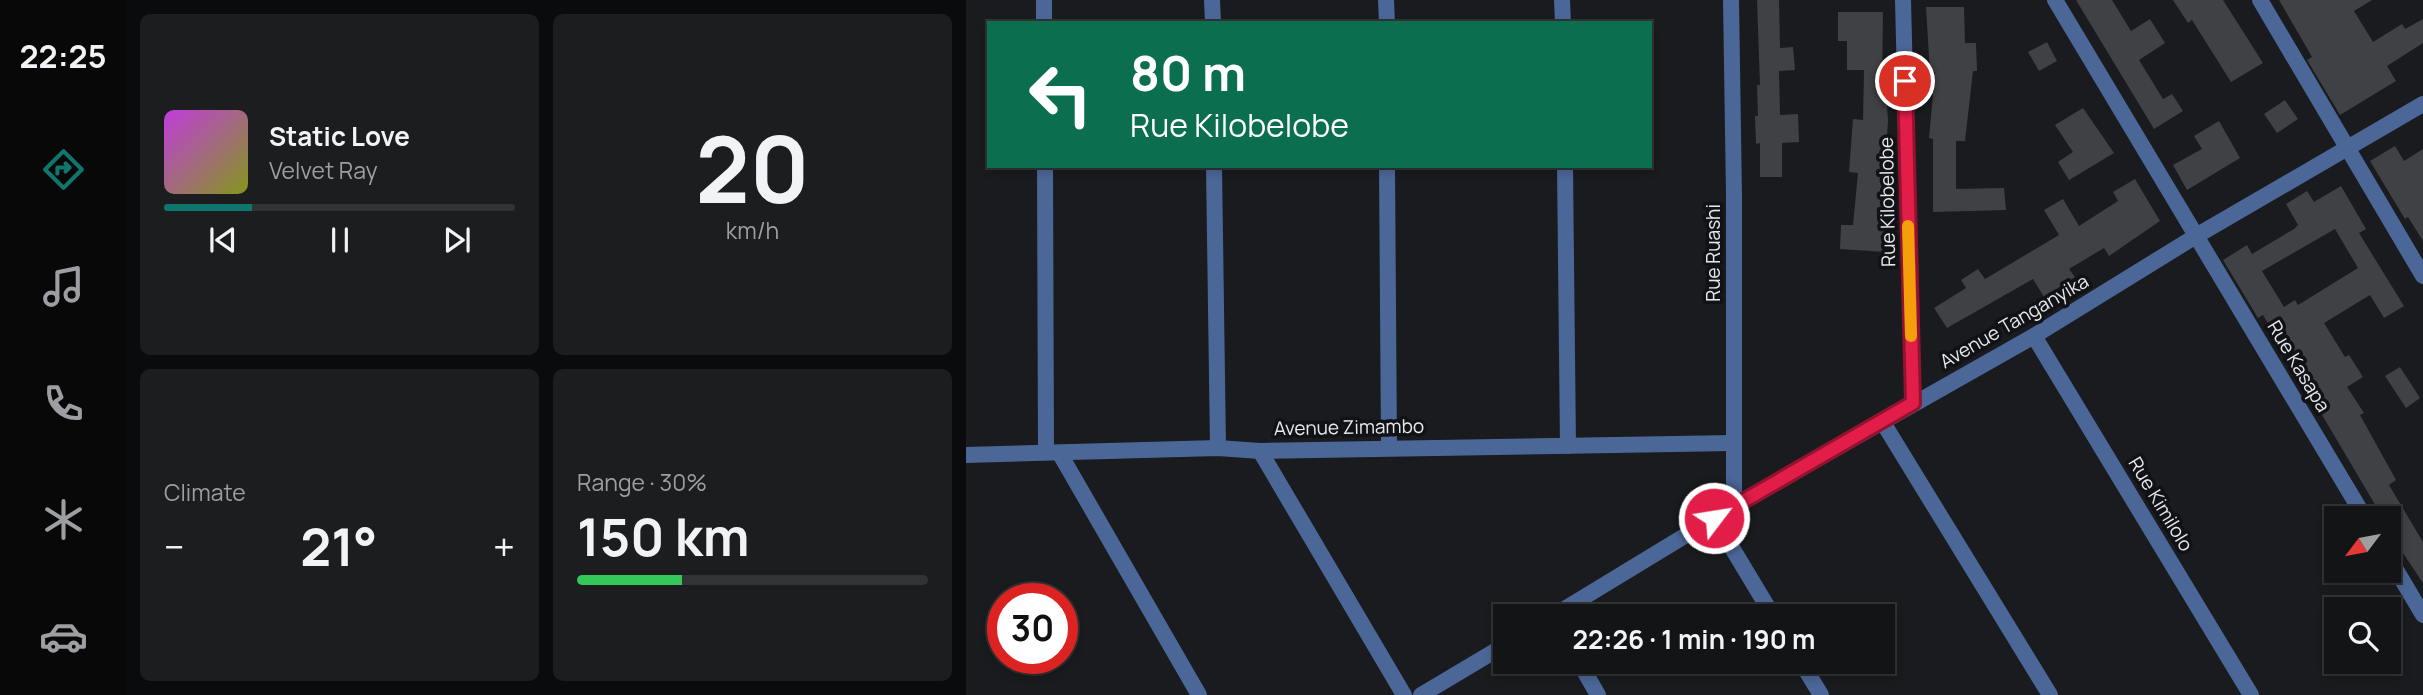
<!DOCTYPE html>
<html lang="en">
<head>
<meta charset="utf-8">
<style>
	body { margin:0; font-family:Manrope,sans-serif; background:#1c1d1f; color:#f1f3f6; height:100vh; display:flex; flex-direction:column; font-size:26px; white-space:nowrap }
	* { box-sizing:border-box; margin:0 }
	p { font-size:23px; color:#9d9ea1 }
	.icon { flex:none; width:38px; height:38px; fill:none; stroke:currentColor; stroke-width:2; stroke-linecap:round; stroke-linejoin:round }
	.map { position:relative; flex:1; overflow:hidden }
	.details { display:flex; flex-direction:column; gap:14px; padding:14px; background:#0a0b0c; width:840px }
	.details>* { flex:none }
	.guide { position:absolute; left:21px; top:21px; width:665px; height:147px; border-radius:0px; box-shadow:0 4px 10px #0003,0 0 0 2px #323335; background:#0b6e4f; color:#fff; overflow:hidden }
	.needle { width:46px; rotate:238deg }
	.buttons { position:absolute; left:1358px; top:506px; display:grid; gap:14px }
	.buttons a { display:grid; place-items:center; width:77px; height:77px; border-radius:0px; background:#131416; box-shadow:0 4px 10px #0003,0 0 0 2px #323335; font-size:35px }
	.speed { position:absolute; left:21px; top:583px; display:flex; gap:14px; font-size:35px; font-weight:700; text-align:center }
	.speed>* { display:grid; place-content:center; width:91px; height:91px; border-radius:50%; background:#131416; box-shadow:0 4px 10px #0003,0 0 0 2px #323335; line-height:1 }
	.speed .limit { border:10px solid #d22; background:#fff; color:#111 }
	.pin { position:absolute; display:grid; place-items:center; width:60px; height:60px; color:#fff; margin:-30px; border:4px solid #fff; border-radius:50%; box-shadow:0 2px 7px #0007 }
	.me { position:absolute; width:77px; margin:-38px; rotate:59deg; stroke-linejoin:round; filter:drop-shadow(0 0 5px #0008) }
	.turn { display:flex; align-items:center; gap:24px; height:147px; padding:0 28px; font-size:32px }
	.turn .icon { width:91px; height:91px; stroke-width:2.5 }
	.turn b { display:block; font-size:49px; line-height:60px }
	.big { font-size:52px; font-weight:700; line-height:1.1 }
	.details .card { flex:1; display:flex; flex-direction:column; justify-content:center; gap:10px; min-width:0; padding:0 24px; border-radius:10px; background:#1c1d1f }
	.details .dial { align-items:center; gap:0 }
	.dial b { font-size:91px; line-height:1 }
	.song { display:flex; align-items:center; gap:21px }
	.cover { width:84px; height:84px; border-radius:10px; background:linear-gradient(135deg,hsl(290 70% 55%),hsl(70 70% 35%)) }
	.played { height:7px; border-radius:4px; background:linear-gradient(90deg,#0f766e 25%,#323335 25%) }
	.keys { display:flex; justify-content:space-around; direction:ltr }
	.heat { display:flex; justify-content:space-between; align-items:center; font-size:38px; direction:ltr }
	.charge { height:10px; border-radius:5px; background:linear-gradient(90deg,#34c759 30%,#323335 0) }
	.details .tiles { flex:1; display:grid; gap:14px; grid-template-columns:repeat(2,1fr) }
	.trip { position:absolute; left:527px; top:604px; width:402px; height:70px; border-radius:0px; background:#131416; box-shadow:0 4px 10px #0003,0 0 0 2px #323335; font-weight:700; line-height:70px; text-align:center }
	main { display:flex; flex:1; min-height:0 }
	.dock { display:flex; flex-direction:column; width:126px; justify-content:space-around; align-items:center; background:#080809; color:#9d9ea1 }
	.dock .icon { width:49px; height:49px }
	.dock .selected { color:#0f766e }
	.dock b { font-size:32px; color:#f1f3f6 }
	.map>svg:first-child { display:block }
</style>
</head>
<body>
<main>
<nav class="dock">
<b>22:25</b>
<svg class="icon selected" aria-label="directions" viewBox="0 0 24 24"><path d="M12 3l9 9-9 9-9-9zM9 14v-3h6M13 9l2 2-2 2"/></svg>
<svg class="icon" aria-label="music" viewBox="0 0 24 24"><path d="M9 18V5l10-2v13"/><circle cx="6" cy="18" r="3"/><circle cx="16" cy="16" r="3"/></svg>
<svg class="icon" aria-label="phone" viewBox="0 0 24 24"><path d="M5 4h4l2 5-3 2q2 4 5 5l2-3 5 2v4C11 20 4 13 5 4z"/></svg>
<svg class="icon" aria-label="climate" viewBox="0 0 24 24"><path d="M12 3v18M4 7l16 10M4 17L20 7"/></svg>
<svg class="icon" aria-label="car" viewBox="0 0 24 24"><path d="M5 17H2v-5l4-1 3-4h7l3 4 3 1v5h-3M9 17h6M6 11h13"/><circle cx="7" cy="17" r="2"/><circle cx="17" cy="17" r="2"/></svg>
</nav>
<section class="details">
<div class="tiles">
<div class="card">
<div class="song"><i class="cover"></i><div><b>Static Love</b><p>Velvet Ray</p></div></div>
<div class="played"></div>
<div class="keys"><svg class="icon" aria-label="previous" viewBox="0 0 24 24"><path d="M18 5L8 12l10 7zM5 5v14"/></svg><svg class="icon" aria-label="pause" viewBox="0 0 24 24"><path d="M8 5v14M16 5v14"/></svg><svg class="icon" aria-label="next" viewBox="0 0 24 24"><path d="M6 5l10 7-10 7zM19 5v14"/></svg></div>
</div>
<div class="card dial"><b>20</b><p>km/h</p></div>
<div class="card"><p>Climate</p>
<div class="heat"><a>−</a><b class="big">21°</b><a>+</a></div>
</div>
<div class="card"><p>Range · 30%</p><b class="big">150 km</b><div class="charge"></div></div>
</div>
</section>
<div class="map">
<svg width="1457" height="695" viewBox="0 0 1457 695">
	<rect width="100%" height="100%" fill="#191b1e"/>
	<g fill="#3f4144" fill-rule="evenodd">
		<polygon points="791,0 813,0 814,48 827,47 829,70 813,71 814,115 832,114 833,142 816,143 816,177 794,177 794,143 790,144 789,116 792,116 791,85 794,85"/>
		<polygon points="1110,0 1146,0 1165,31 1184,19 1199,43 1173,60 1197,99 1206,94 1217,111 1188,129"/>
		<polygon points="1207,0 1257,0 1297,63 1265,82 1226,20 1222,23"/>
		<polygon points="1313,0 1406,0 1388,11 1407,42 1436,24 1439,29 1457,19 1457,43 1421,66 1430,81 1374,115 1341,60 1346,57"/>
		<polygon points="960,7 998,7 999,43 1010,43 1011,71 1007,71 999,141 990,141 990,189 1038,188 1040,210 967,212 967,139 963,138 969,72 964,73"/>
		<polygon points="872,12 917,12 916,85 920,85 922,121 917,193 922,193 919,252 874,249 875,225 887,225 892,173 883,172 887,119 897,120 898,70 881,70 881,41 872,41"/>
		<polygon points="1081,42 1091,61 1073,71 1062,52"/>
		<polygon points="1319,100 1332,119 1311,133 1298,114"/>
		<polygon points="1117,108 1148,153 1103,180 1092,162 1107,152 1089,125"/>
		<polygon points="1253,121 1274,158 1221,190 1207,165 1236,149 1228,136"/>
		<polygon points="1429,146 1438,161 1457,149 1457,241 1442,217 1439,219 1404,161"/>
		<polygon points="1169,179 1194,221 1143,256 1138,248 1103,269 1109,277 1078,297 1067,279 981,328 968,308 1000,288 995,280 1012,269 1019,279 1093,235 1078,210 1097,199 1113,226 1152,201 1147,192"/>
		<path d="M 1375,186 L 1400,229 L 1393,233 L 1438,306 L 1418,318 L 1404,295 L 1358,323 L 1379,357 L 1383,355 L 1397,377 L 1381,387 L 1398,413 L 1394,415 L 1430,480 L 1423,485 L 1457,542 L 1457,583 L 1423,532 L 1423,518 L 1417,518 L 1297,315 L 1292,318 L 1257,260 L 1281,245 L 1286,254 L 1328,229 L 1332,225 L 1320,204 L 1341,191 L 1348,202 ZM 1369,229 L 1392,268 L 1332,305 L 1329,300 L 1318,307 L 1296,271 Z"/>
		<polygon points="1434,367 1454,398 1440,408 1419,376"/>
	</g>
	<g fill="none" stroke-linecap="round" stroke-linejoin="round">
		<g stroke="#4b6798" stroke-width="16">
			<polyline points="78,0 78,23"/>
			<polyline points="246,0 247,23"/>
			<polyline points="420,0 421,23"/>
			<polyline points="596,0 597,23"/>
			<polyline points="765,0 768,196 768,506"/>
			<polyline points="937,0 947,403"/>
			<polyline points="1089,0 1399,518"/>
			<polyline points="1294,0 1457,276"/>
			<polyline points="79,166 80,452"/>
			<polyline points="248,166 252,448"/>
			<polyline points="421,166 423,446"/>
			<polyline points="599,166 602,446"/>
			<polyline points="1068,336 1285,695"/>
			<polyline points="916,421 1084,695"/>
			<polyline points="294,451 438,695"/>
			<polyline points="94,454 233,695"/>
			<polyline points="0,455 252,448 294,451 767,443"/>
			<polyline points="748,518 807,616"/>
			<polyline points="1423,558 1457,615"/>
			<polyline points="587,616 768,506 1068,336 1230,236 1457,104"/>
			<polyline points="613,662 632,695"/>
			<polyline points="835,662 855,695"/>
			<polyline points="455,695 539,645"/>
		</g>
	</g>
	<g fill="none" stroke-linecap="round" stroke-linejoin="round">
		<defs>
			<polyline id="route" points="748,518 947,403 939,81"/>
		</defs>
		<use href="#route" stroke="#92132f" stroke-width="18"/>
		<use href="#route" stroke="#e11d48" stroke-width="12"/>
		<polyline stroke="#f59e0b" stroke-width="12" points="942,226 945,336"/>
	</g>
	<g text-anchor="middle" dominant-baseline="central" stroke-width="7" stroke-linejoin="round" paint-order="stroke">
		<g font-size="19" fill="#e6e8ea" stroke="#101215">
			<text transform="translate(921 202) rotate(-91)">Rue Kilobelobe</text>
			<text transform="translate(747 253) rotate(-90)">Rue Ruashi</text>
			<text transform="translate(1048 321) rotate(-30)">Avenue Tanganyika</text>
			<text transform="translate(1333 366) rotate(59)">Rue Kasapa</text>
			<text transform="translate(383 427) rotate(-1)">Avenue Zimambo</text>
			<text transform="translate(1195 504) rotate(59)">Rue Kimilolo</text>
		</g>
	</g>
</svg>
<div class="buttons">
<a><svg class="needle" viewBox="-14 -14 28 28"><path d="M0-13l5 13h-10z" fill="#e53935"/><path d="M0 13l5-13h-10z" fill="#9d9ea1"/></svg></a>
<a><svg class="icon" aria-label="search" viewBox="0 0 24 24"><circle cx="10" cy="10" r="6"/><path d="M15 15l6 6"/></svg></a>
</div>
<div class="speed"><div class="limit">30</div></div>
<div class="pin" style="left:939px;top:81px;background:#d93025"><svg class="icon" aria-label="arrive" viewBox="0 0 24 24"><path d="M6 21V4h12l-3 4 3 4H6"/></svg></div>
<svg class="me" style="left:748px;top:518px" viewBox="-20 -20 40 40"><circle r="17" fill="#e11d48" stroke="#fff" stroke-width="3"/><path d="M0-11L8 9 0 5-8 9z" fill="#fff"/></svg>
<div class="trip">22:26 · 1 min · 190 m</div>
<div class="guide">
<div class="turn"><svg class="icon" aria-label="left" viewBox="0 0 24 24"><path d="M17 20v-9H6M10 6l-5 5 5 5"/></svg><div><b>80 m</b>Rue Kilobelobe</div></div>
</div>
</div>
</main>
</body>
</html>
